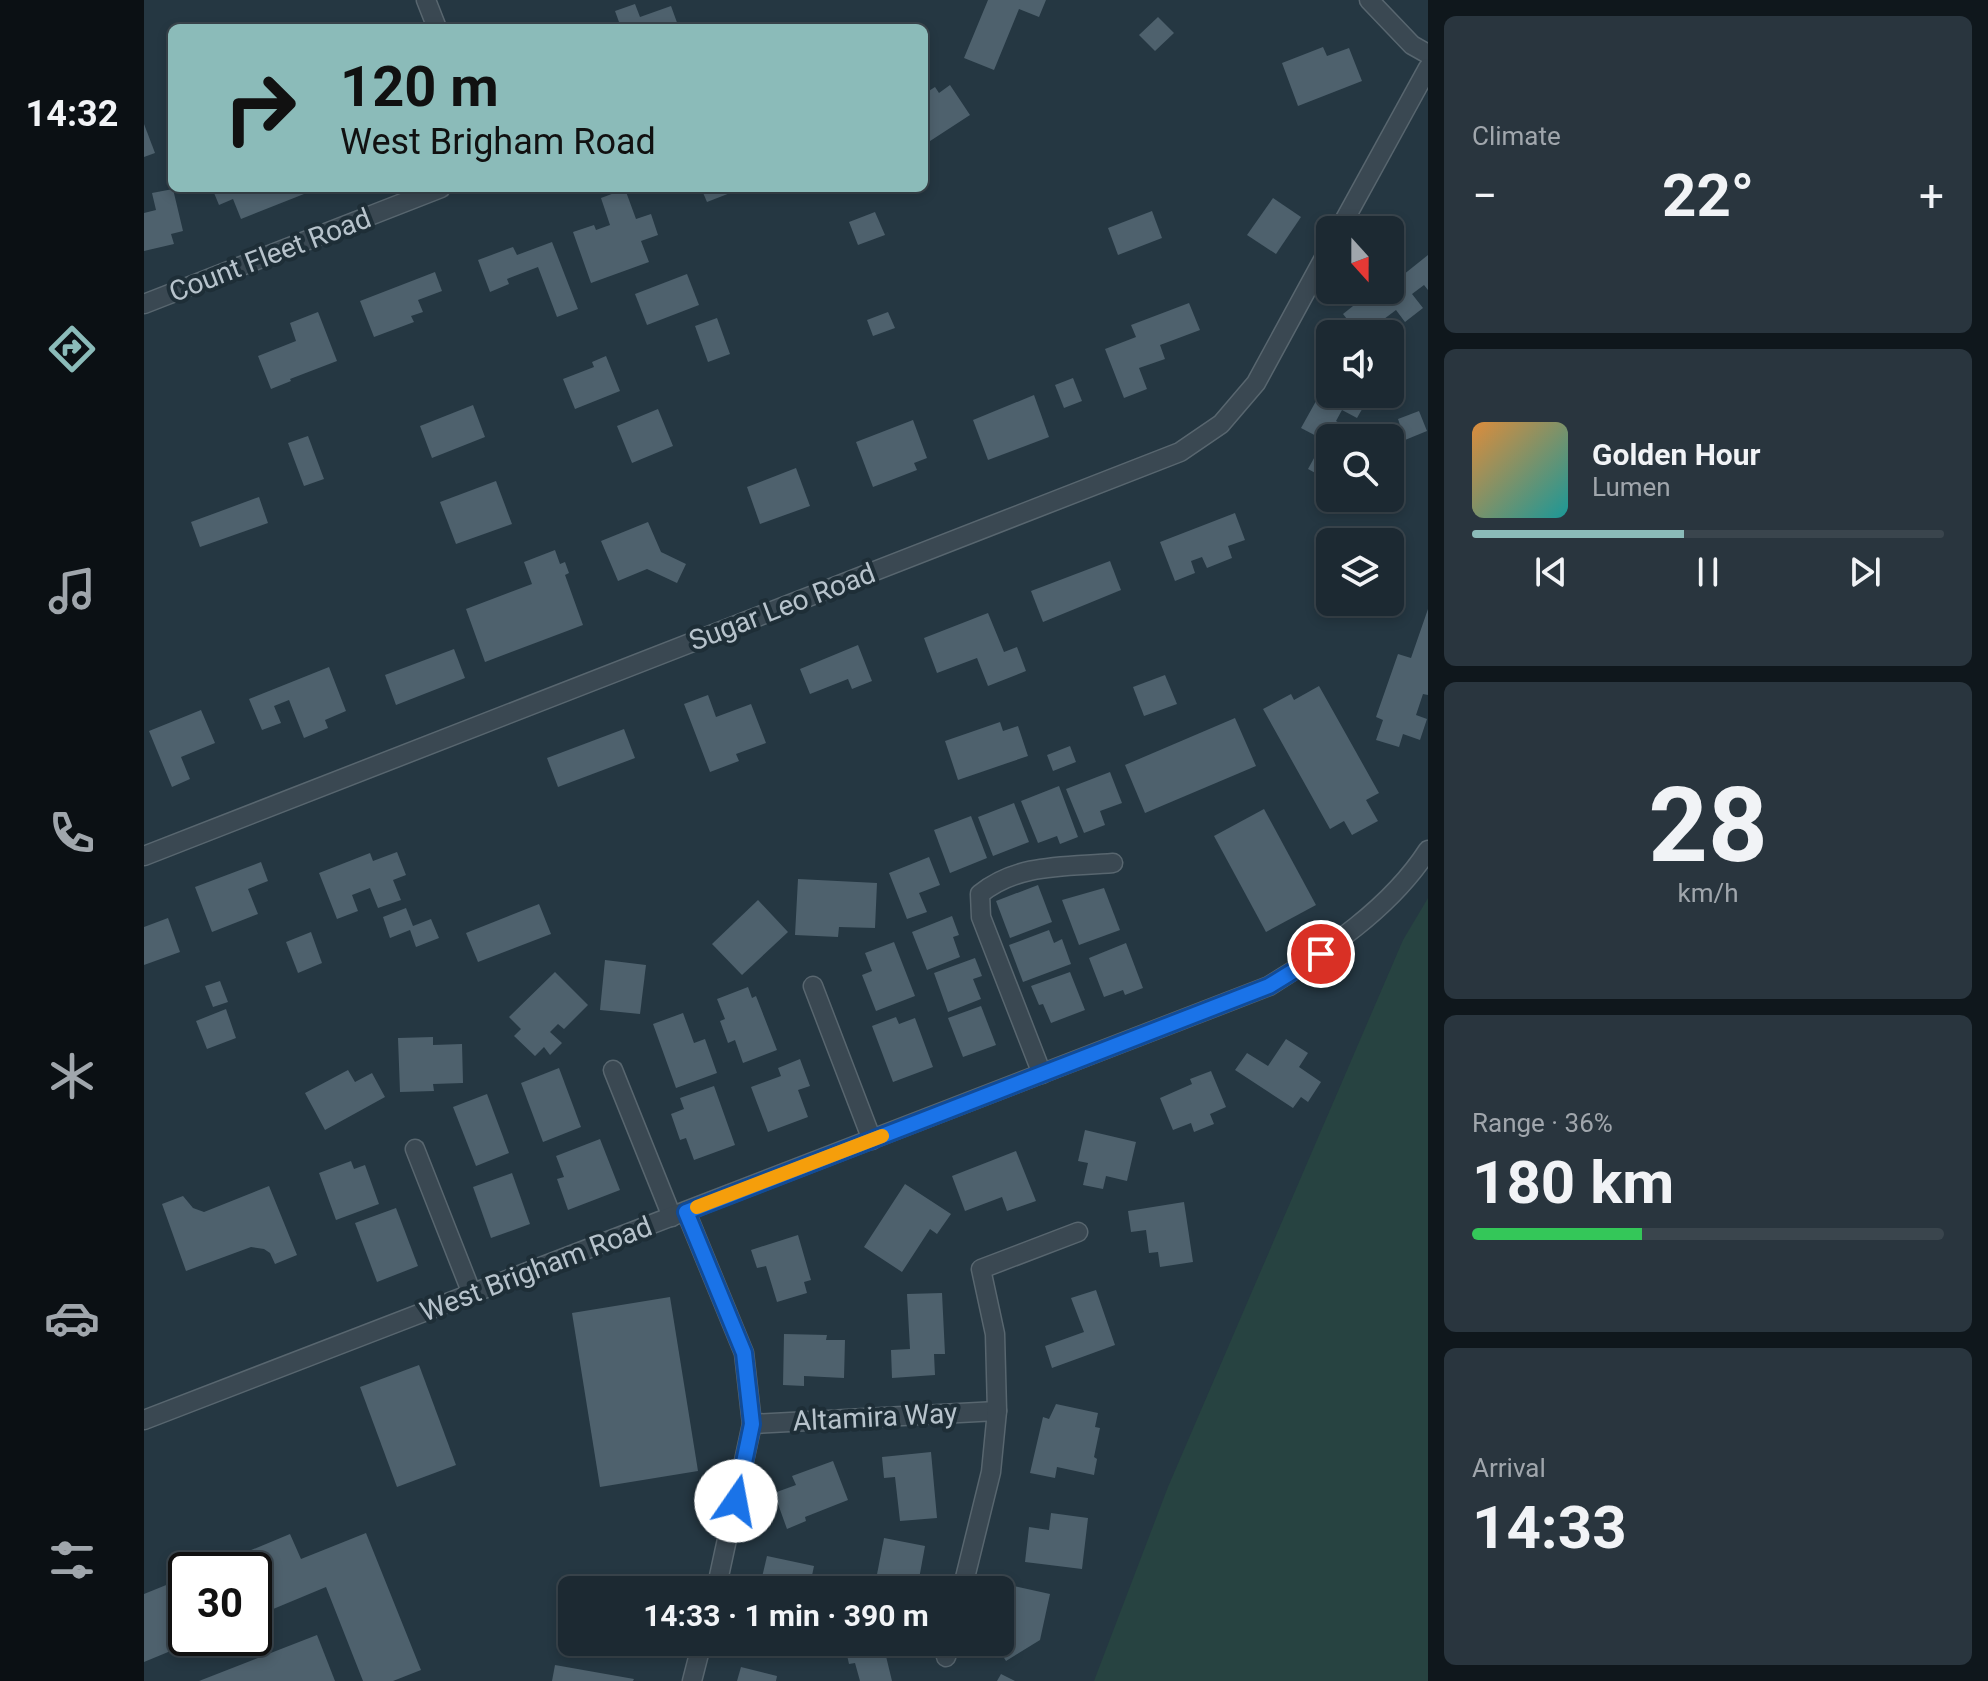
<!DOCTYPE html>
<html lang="en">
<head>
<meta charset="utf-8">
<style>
	body { margin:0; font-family:Roboto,sans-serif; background:#29353e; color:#f1f3f6; height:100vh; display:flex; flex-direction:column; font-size:30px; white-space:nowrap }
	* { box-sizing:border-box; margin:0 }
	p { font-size:26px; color:#a0a6ac }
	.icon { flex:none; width:44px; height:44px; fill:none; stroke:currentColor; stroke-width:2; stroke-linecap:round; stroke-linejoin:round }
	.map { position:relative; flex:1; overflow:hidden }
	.side { display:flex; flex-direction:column; gap:16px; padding:16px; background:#0f171c; width:560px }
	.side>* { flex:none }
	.hud { position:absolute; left:24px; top:24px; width:760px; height:168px; border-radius:12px; box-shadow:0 4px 12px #0003,0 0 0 2px #3a454d; background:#8bbbb9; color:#111; overflow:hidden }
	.needle { width:52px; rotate:159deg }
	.controls { position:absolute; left:1172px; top:216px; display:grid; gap:16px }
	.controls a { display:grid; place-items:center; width:88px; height:88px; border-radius:12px; background:#1c2932; box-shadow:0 4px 12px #0003,0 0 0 2px #3a454d; font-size:40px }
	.speed { position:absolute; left:24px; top:1552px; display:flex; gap:16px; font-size:40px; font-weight:700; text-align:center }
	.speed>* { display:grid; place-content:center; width:104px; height:104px; border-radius:50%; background:#1c2932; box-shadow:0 4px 12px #0003,0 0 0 2px #3a454d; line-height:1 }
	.speed .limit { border:4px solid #111; border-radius:12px; background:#fff; color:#111 }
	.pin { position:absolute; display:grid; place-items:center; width:68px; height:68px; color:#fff; margin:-34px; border:4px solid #fff; border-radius:50%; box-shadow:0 2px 8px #0007 }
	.me { position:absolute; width:88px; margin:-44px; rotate:12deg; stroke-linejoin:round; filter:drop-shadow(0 0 6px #0008) }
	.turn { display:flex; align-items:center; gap:28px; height:168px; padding:0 40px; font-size:36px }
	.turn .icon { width:104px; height:104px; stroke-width:2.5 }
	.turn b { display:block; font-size:56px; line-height:68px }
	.big { font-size:60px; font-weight:700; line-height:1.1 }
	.side .card { flex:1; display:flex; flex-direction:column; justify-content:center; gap:12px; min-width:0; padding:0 28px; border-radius:12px; background:#29353e }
	.side .dial { align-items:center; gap:0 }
	.dial b { font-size:104px; line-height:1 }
	.song { display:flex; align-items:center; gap:24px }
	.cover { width:96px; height:96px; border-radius:12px; background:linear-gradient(135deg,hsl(30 70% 55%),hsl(180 70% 35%)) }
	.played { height:8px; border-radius:4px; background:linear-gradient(90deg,#8bbbb9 45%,#3a454d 45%) }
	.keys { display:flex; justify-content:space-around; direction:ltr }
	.heat { display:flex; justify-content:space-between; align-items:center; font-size:44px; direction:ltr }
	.charge { height:12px; border-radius:6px; background:linear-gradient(90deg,#34c759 36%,#3a454d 0) }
	.trip { position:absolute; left:414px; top:1576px; width:456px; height:80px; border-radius:12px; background:#1c2932; box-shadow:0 4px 12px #0003,0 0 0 2px #3a454d; font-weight:700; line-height:80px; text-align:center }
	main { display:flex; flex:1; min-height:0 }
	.menu { display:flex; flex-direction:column; width:144px; justify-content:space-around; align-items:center; background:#0b1014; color:#a0a6ac }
	.menu .icon { width:56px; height:56px }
	.menu .active { color:#8bbbb9 }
	.menu b { font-size:36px; color:#f1f3f6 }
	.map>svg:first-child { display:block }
</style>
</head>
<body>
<main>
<nav class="menu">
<b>14:32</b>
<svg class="icon active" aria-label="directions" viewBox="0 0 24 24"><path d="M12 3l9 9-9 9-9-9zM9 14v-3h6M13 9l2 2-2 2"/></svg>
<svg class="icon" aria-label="music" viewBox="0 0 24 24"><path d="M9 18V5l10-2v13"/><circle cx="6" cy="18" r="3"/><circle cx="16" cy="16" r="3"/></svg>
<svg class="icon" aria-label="phone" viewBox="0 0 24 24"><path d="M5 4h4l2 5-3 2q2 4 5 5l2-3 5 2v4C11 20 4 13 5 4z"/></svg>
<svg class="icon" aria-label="climate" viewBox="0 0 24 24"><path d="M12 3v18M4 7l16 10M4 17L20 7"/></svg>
<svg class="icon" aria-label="car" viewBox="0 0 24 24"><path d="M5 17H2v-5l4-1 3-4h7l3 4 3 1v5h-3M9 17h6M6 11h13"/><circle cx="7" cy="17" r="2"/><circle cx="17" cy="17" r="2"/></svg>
<svg class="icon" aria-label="filters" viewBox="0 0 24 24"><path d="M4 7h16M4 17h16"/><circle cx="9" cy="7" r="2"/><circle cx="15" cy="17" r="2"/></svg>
</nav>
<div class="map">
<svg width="1284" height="1681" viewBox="0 0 1284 1681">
	<rect width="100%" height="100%" fill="#253742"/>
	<polygon fill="#274341" points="1284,898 1284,1681 950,1681 1024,1487 1259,940"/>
	<g fill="#4e616d">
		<polygon points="844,0 902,0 895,17 875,9 850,70 820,58"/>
		<polygon points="491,4 496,17 527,6 535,28 460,28 475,22 471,11"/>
		<polygon points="1014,17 1030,33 1011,51 995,35"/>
		<polygon points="1179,47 1183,56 1205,48 1218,81 1154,106 1138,63"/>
		<polygon points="806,85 826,115 783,143 780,138 780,94 791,87 795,93"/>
		<polygon points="0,124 11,153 0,157"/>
		<polygon points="68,188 158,188 160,194 97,219 89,199 75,205"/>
		<polygon points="557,188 599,188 563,202"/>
		<polygon points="29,189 39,231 27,234 30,244 0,251 0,213 12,210 8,193"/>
		<polygon points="481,189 492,219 507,214 514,235 497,241 505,262 447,283 429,232 450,225 452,230 466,225 457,198"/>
		<polygon points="1129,198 1157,217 1132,254 1103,235"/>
		<polygon points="1008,211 1018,238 974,255 964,228"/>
		<polygon points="731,212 741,235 714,245 705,222"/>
		<polygon points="408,242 434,309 413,317 394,267 363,279 365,284 346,292 334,260 369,247 373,255"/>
		<polygon points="1284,255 1284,290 1280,285 1268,294 1279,308 1261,322 1252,310 1240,319 1248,329 1241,334 1215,334 1199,314 1229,290 1246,290 1246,276 1250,273 1254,279"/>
		<polygon points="291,272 298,291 274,300 279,312 267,316 270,322 230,337 216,301"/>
		<polygon points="543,274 555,305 503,325 491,294"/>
		<polygon points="1045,303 1056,330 1016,345 1021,359 995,368 1003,389 980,398 961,349 992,337 987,325"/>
		<polygon points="174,312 193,361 146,379 147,381 127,389 114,356 152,341 146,323"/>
		<polygon points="744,312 751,328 729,336 723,320"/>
		<polygon points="573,318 586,354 564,362 551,326"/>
		<polygon points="462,356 476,391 431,409 419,379 450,367 448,362"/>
		<polygon points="1186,376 1186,394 1219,394 1225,397 1213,418 1198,410 1192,421 1200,426 1193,438 1186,438 1186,481 1164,469 1180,440 1157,428"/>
		<polygon points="929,378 938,401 920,408 911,385"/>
		<polygon points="890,395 905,437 844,460 829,420"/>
		<polygon points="329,405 341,437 288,458 276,426"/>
		<polygon points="514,409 529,446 488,463 473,426"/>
		<polygon points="1275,411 1283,431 1261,440 1254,419"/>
		<polygon points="769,420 783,458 770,463 773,470 729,487 712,442"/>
		<polygon points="164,436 180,479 160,486 144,443"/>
		<polygon points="652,468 666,506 616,524 603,487"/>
		<polygon points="352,481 368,524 312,544 296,502"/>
		<polygon points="115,497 124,523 56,547 47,522"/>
		<polygon points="1091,513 1101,540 1084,546 1088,558 1063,568 1058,557 1047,561 1051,573 1031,581 1016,542"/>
		<polygon points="504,522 517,552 542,564 533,583 503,569 474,581 457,541"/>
		<polygon points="411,550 416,564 421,562 425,573 421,575 439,625 341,662 322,609 388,584 380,562"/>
		<polygon points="966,561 977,590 899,622 887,591"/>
		<polygon points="1284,609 1284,695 1279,694 1272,715 1283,719 1276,740 1259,734 1255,747 1232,740 1239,720 1232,717 1254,654 1267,658"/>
		<polygon points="844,613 860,652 873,647 882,671 844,686 833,658 793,673 780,638"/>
		<polygon points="714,645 728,681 708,689 704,679 666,694 656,669"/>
		<polygon points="310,649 321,678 252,705 241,675"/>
		<polygon points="185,667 202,711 181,720 184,728 160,738 145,700 130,706 137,723 118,730 105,699"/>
		<polygon points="1021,675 1033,704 1000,716 989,687"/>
		<polygon points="1175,686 1235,793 1222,800 1234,821 1208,835 1200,821 1186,829 1119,709 1147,694 1150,700"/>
		<polygon points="564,695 572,717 607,704 622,743 592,754 595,761 566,772 540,704"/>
		<polygon points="57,710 71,743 37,757 46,779 28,787 5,731"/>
		<polygon points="1091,718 1112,766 1001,813 981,765"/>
		<polygon points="856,722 859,731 874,726 884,756 814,780 801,741"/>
		<polygon points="480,729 491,758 414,787 403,758"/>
		<polygon points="926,746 932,762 909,771 903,755"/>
		<polygon points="966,772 978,803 956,811 961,825 940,833 922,789"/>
		<polygon points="915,786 934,837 916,844 913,836 894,843 877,801"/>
		<polygon points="870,803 885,842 849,856 834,817"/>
		<polygon points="1120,809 1172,905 1122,932 1070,836"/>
		<polygon points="827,816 843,858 806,873 790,830"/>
		<polygon points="253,852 262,875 249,880 257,900 234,908 226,888 208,895 214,911 193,919 175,873 226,853 229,861"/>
		<polygon points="785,857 796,885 775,893 783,912 763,919 745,873"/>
		<polygon points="117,862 124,881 104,889 114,914 68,932 51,887"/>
		<polygon points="654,879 733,883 731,928 695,927 694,937 651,935"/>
		<polygon points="894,885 908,922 866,938 852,901"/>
		<polygon points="960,888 976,930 935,945 918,900"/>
		<polygon points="614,900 644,932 598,975 568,944"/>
		<polygon points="395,904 407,934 334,962 322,933"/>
		<polygon points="262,908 269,926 287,919 295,938 272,947 266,930 246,938 239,917"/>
		<polygon points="808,916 815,935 809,937 816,957 783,970 768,932"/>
		<polygon points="24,918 36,952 0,965 0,927"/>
		<polygon points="905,930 910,943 918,939 927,964 879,982 865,945"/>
		<polygon points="167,932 178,963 154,973 142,942"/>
		<polygon points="750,942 771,996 732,1011 718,975 728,971 721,953"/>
		<polygon points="982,943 999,988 981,995 979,990 960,997 945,958"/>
		<polygon points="831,958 838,976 829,979 837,999 804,1012 790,973"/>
		<polygon points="461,960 502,965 496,1014 456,1010"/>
		<polygon points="411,972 444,1005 420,1029 414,1024 406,1032 418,1043 406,1055 400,1047 391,1056 370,1036 377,1029 365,1017"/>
		<polygon points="926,972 941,1010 907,1023 899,1004 895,1005 887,986"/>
		<polygon points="76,981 84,1002 69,1007 61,986"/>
		<polygon points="604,987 608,998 612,996 633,1050 599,1063 591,1040 584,1043 576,1021 581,1019 573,999"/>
		<polygon points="837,1006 852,1045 819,1057 804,1018"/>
		<polygon points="82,1009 92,1038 63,1049 52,1021"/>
		<polygon points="539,1013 550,1043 561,1039 573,1073 532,1088 509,1024"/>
		<polygon points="752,1017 755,1024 771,1018 789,1067 749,1082 728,1026"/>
		<polygon points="289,1037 289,1045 318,1044 319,1083 289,1084 290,1091 256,1092 254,1038"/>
		<polygon points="1142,1039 1164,1053 1155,1067 1177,1082 1164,1102 1157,1097 1149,1108 1091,1070 1103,1053 1124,1066"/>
		<polygon points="656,1059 666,1086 654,1090 664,1117 624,1132 607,1087 637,1076 634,1068"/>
		<polygon points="415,1068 437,1127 399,1142 377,1083"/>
		<polygon points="204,1070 211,1082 228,1073 241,1097 181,1130 161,1093"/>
		<polygon points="1067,1071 1082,1107 1066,1114 1070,1124 1050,1132 1047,1123 1029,1130 1016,1098 1048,1084 1046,1079"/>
		<polygon points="570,1086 591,1145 550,1160 542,1138 536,1140 527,1114 540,1109 536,1098"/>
		<polygon points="343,1094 365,1153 332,1166 309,1107"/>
		<polygon points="941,1130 992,1142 983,1181 962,1176 959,1189 939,1185 944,1163 934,1161"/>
		<polygon points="456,1139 476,1190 424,1210 413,1179 420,1177 412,1156"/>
		<polygon points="872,1151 892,1201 863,1211 858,1197 821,1211 808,1176"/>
		<polygon points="207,1161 210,1169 221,1165 235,1204 192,1220 175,1173"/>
		<polygon points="368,1173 386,1224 347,1238 329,1187"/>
		<polygon points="761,1184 807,1214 793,1234 786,1229 758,1272 720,1247"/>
		<polygon points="125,1186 153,1255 131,1264 126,1253 120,1249 107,1247 42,1271 18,1204 39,1196 49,1208 60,1212"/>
		<polygon points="1040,1202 1049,1262 1016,1267 1014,1252 1005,1253 1002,1230 987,1232 984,1211"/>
		<polygon points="252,1208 274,1266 233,1282 211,1223"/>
		<polygon points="654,1235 667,1280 660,1282 663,1293 633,1302 622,1266 613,1268 607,1250"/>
		<polygon points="952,1290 971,1345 908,1368 901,1346 940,1332 927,1298"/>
		<polygon points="798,1293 801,1354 790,1354 791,1375 748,1378 747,1350 766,1349 763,1294"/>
		<polygon points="526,1297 554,1471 456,1487 428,1313"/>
		<polygon points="640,1334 683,1335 682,1340 701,1340 700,1378 660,1376 660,1386 639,1385"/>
		<polygon points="275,1365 312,1465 253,1487 216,1387"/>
		<polygon points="912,1404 954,1413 951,1427 956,1428 950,1457 953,1459 950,1475 913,1467 911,1478 886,1473 899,1417 905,1419"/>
		<polygon points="787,1452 793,1518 756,1521 751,1477 740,1478 738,1457"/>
		<polygon points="689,1461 704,1500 661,1517 662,1521 643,1529 630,1493 652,1485 648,1476"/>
		<polygon points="907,1513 944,1518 938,1569 881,1562 885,1527 905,1530"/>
		<polygon points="222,1533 277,1670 249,1681 219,1681 182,1587 110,1617 110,1570 59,1570 146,1534 157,1559"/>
		<polygon points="740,1538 781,1546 773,1590 730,1590"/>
		<polygon points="623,1556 670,1566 665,1590 615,1590"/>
		<polygon points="42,1577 42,1638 58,1638 0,1662 0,1594"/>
		<polygon points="870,1586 906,1594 896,1640 862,1661 850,1642 856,1642 856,1631 869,1623 864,1614"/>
		<polygon points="173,1635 191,1681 55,1681"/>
		<polygon points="700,1642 721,1642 724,1656 741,1652 748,1681 716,1681 711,1663 705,1664"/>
		<polygon points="411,1665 490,1679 489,1681 408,1681"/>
		<polygon points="597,1667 633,1676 632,1681 593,1681"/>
		<polygon points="857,1674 871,1681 853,1681"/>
	</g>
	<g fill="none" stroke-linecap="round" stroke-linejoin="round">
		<defs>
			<g id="minor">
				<polyline points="282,0 293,28"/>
				<polyline points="1225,0 1268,45 1284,54"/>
				<polyline points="1195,230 1284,68"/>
				<polyline points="0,304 297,188"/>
				<polyline points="0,856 1036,452 1077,424 1112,383 1186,247"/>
				<polyline points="669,986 728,1140"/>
				<polyline points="469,1070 528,1217"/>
				<path d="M 898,1074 L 837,917 L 836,894 C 874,863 922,867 969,863"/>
				<polyline points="271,1149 328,1294"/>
				<polyline points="542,1212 600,1353 608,1424 572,1590"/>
				<path d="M 0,1420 L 1125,986 C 1183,950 1246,909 1284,850"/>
				<polyline points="608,1424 853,1411"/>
				<polyline points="818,1590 847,1472 853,1411 851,1334 837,1269 934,1232"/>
				<polyline points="802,1657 806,1642"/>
				<polyline points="548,1681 558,1642"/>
			</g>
		</defs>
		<use href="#minor" stroke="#58666f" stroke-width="21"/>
		<use href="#minor" stroke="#3a4852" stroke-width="18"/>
	</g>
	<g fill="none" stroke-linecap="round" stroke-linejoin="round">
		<defs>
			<polyline id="route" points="592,1501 608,1424 600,1353 542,1212 1125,986 1177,954"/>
		</defs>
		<use href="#route" stroke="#114b97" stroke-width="20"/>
		<use href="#route" stroke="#1a73e8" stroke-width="14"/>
		<polyline stroke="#f59e0b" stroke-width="14" points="553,1207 738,1136"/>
	</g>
	<g text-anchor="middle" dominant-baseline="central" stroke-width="8" stroke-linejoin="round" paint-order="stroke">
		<g font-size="28" fill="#b7c3cc" stroke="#1e2e37">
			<text transform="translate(126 255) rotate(-21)">Count Fleet Road</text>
			<text transform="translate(638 607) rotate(-21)">Sugar Leo Road</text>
			<text transform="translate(392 1269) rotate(-21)">West Brigham Road</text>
			<text transform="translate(731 1417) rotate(-3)">Altamira Way</text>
		</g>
	</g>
</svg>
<div class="controls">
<a><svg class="needle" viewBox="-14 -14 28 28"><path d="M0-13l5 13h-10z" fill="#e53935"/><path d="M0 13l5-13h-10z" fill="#a0a6ac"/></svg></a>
<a><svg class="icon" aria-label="sound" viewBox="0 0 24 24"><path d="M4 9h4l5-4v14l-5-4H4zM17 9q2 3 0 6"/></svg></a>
<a><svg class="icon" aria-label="search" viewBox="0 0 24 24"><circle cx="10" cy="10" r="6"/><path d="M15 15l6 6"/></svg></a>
<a><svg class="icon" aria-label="layers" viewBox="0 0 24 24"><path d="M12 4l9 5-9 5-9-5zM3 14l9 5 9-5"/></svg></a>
</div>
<div class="speed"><div class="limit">30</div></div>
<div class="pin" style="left:1177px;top:954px;background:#d93025"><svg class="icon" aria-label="arrive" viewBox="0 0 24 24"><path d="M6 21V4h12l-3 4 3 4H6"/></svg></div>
<svg class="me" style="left:592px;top:1501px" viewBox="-20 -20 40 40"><circle r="19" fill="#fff"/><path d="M0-13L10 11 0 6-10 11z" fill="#1a73e8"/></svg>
<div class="trip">14:33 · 1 min · 390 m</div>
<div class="hud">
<div class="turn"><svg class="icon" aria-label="right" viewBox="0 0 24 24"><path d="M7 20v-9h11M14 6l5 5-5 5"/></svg><div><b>120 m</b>West Brigham Road</div></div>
</div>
</div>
<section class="side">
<div class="card"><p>Climate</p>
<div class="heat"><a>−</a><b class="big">22°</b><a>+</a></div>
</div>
<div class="card">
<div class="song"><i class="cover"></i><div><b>Golden Hour</b><p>Lumen</p></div></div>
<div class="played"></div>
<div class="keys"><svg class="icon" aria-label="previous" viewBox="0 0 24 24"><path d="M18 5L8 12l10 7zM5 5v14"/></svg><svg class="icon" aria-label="pause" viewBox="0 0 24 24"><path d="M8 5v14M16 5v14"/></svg><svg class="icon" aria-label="next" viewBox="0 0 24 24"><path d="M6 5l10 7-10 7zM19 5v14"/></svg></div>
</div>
<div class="card dial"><b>28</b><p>km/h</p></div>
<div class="card"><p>Range · 36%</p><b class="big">180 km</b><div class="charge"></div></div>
<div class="card"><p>Arrival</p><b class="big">14:33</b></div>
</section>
</main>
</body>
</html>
